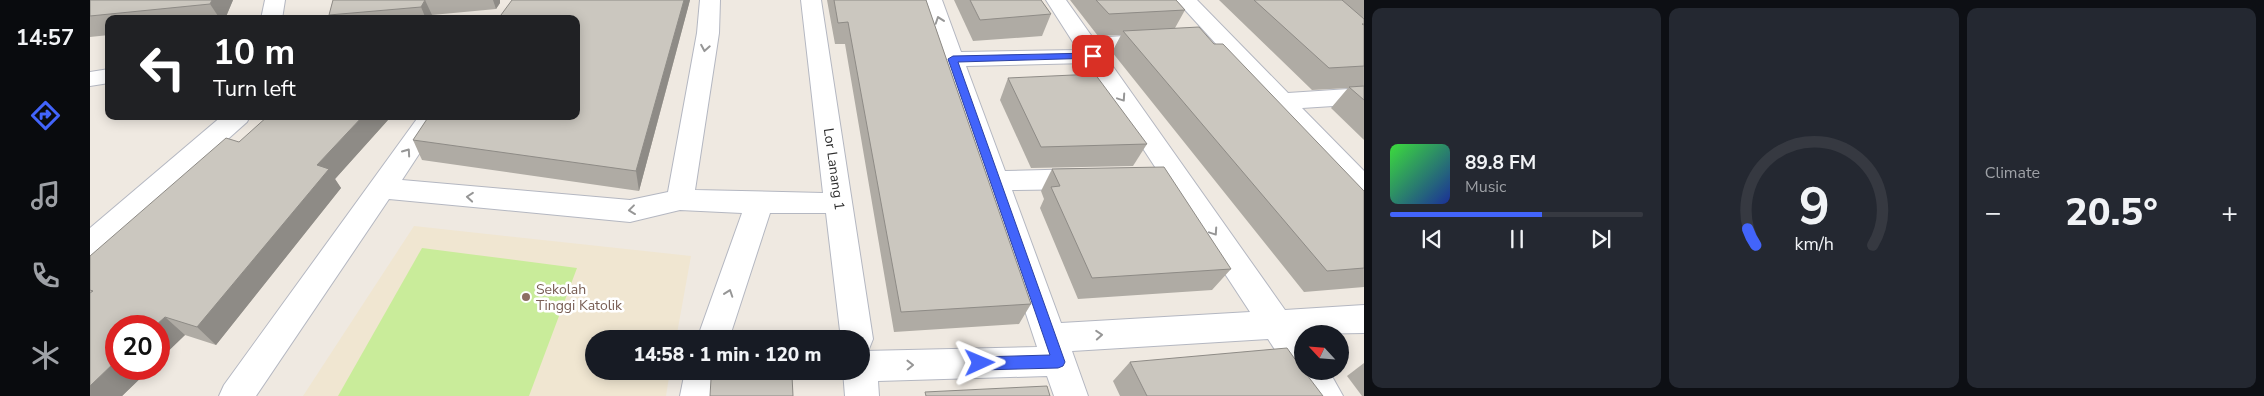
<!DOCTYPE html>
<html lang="en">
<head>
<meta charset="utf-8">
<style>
	body { margin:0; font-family:"Nunito Sans",sans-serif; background:#242831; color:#f1f3f6; height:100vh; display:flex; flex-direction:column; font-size:19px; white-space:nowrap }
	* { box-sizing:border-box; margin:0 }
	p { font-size:16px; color:#9ea1a6 }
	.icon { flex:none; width:28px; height:28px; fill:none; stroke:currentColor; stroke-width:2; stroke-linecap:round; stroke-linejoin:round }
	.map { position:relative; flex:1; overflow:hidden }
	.details { display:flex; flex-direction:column; gap:8px; padding:8px; background:#0d0f14; width:900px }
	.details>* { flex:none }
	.hud { position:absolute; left:15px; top:15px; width:475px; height:105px; border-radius:10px; box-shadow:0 2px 12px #0003; background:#202124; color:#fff; overflow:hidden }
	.needle { width:32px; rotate:296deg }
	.buttons { position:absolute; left:1204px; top:325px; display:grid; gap:10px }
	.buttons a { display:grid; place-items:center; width:55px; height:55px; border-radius:50%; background:#171b24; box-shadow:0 2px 12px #0003; font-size:25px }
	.speed { position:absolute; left:15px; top:315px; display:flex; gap:10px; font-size:25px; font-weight:700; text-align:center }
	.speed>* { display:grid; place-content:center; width:65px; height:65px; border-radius:50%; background:#171b24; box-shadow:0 2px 12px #0003; line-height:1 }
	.speed .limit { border:8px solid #d22; background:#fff; color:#111 }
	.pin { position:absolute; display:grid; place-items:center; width:42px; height:42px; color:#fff; margin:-21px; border-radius:10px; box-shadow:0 2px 8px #0006 }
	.me { position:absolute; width:55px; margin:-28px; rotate:89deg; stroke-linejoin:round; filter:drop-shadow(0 0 4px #0008) }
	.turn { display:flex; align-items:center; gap:18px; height:105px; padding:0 25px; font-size:22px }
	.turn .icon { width:65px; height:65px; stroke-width:2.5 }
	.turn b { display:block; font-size:35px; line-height:42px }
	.big { font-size:38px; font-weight:800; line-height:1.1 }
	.details .tile { flex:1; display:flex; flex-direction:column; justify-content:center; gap:8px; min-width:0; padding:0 18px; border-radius:10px; background:#242831 }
	.details .dial { align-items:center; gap:0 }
	.dial svg { height:130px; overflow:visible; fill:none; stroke:#363941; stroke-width:7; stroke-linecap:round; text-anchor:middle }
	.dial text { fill:#f1f3f6; stroke:none }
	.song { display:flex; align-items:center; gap:15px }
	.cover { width:60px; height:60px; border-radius:8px; background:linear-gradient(135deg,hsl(120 70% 55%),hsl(230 70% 35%)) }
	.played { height:5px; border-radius:2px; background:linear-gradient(90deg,#4264fb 60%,#363941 60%) }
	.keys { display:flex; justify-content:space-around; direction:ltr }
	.heat { display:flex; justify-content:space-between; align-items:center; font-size:28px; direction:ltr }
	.details .tiles { flex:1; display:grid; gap:8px; grid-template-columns:repeat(3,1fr) }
	.trip { position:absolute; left:495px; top:330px; width:285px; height:50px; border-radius:25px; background:#171b24; box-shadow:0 2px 12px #0003; font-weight:800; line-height:50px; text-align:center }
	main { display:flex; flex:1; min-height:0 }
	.tabs { display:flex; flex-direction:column; width:90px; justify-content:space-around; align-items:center; background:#090b0e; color:#9ea1a6 }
	.tabs .icon { width:35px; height:35px }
	.tabs .on { color:#4264fb }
	.tabs b { font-size:22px; color:#f1f3f6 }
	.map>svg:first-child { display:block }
</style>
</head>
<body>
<main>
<nav class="tabs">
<b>14:57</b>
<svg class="icon on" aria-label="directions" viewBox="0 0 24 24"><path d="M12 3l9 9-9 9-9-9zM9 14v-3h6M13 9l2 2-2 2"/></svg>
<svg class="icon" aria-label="music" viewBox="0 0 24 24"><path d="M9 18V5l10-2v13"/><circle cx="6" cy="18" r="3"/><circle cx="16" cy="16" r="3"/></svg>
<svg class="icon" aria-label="phone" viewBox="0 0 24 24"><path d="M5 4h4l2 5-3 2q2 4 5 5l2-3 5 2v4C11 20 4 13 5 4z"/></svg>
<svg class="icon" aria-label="climate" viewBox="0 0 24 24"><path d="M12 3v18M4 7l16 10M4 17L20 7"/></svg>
</nav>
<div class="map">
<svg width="1274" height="396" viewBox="0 0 1274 396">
	<rect width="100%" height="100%" fill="#efe9e1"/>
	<polygon fill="#f0e6d1" points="324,226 601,256 586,339 504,339 504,371 580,371 576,396 213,396"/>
	<polygon fill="#c9ec9a" points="332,248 487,268 439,396 248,396"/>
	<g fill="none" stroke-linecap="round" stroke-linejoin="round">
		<defs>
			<g id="minor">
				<polygon points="175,0 195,0 192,19 171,19"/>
				<path d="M 610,0 L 630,0 L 629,33 L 605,190 L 733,193 L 711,0 L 731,0 L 783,339 L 779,349 L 774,351 L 947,347 L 832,0 L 852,0 L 871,52 L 988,50 L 956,0 L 976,0 L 1003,38 L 1065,34 L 1073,36 L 1076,41 L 1073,46 L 1065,48 L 1012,51 L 1195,310 L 1274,305 L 1274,333 L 1212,334 L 1212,371 L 1239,371 L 1253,396 L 1216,396 L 1203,374 L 1200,373 L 1178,339 L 982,351 L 998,396 L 964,396 L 957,376 L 788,381 L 789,396 L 755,396 L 753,371 L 771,371 L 771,339 L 751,339 L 736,213 L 680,213 L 639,339 L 607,339 L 652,213 L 590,210 L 540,222 L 299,199 L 166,396 L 129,396 L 134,385 L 329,116 L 354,116 L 312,180 L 540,200 L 578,192 L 607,33 ZM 997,63 L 1160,312 L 971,323 L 922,190 L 994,189 L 1003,186 L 1007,179 L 1003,172 L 994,169 L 915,171 L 876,66 Z"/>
				<polygon points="1086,0 1107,0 1198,93 1274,88 1274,104 1212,108 1274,171 1274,198 1264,195"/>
				<polygon points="19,69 19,83 0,86 0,72"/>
				<polygon points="132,116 160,116 157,122 10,253 0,257 0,228"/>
				<polygon points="595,371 629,371 624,396 590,396"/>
			</g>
		</defs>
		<use href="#minor" stroke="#b4b7c1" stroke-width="2"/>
		<use href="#minor" fill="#fff" fill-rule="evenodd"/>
	</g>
	<g fill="#afaba4">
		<polygon points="0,0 143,0 135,19 19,19 19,35 0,37"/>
		<polygon points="243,0 410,0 410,3 406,9 342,15 340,19 241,19 239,15"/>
		<polygon points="422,0 600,0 549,191 332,160 323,140"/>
		<polygon points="737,0 836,0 941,304 929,324 804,332 755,44 745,44"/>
		<polygon points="864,0 951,0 961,14 952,36 883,41"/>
		<polygon points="980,0 1086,0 1095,10 1085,28 1124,44 1274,191 1274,287 1214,292 1022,52 1031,35 1008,36"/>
		<polygon points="1129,0 1274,0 1274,140 1241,108 1258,88 1222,90"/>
		<polygon points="918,78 1057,144 1043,166 941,168 910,100"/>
		<polygon points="298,120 245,179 251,188 126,345 95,335 69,360 69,326 26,369 60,369 32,396 0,396 0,256 149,142"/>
		<polygon points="962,169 1141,269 1122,290 988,299 950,208 954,199 951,191"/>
		<polygon points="1040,362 1233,396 1030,396 1023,381"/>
		<polygon points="1274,363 1274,396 1272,396 1257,376"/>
	</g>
	<g fill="#8e8b86">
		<polygon points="122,0 143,0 135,19 130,19 120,4"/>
		<polygon points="335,0 342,15 340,19 336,19 331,7"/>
		<polygon points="403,0 410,0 410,3 406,9"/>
		<polygon points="594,0 600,0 549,191 546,171"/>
		<polygon points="273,116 297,116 298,120 245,179 251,188 126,345 107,327 227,165"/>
		<polygon points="75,317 95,335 69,360 69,326 65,326"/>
		<polygon points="26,361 26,369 60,369 32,396 0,396 0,386"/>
	</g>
	<g fill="#cbc7bf" stroke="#8e8b86">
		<polygon points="0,0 122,0 120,4 0,16"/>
		<polygon points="243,0 335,0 331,7 239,15"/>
		<polygon points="422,0 594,0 546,171 323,140 339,116 486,116 486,19 408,19"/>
		<polygon points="744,0 836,0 941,304 811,312 758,22 748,23"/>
		<polygon points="880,0 951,0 961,14 890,20"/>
		<polygon points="1006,0 1086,0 1095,10 1019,14"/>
		<polygon points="1164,0 1252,0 1274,19 1274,24 1272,24 1274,25 1274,66 1239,68"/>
		<polygon points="1109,27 1124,44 1133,44 1274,191 1274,268 1237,271 1033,31"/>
		<polygon points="1005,74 1057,144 951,147 918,78"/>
		<polygon points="1274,86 1274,100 1259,87"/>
		<polygon points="178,116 273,116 227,165 239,169 107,327 75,317 65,326 26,326 26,361 0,386 0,293 3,291 0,290 0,256 136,138 149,142"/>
		<polygon points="1074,167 1141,269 1002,278 961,187 970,186 962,169"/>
		<polygon points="1197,348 1212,369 1212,371 1214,371 1233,396 1057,396 1040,362"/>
		<polygon points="626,375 702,376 703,396 620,396 621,379 625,379"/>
		<polygon points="957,386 960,396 836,396 835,392"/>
	</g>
	<defs><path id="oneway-chevron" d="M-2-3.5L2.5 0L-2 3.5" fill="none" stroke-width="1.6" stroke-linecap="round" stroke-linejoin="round" transform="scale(1.25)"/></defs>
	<g stroke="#969696">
		<use href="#oneway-chevron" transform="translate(849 20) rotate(-109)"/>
		<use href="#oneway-chevron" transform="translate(615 48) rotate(100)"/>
		<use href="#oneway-chevron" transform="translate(1032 98) rotate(56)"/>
		<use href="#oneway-chevron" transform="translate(317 152) rotate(-55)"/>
		<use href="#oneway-chevron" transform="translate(380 197) rotate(-175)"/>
		<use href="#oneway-chevron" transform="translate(542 210) rotate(173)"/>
		<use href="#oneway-chevron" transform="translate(1124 232) rotate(56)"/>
		<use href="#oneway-chevron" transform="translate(639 293) rotate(-71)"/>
		<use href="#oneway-chevron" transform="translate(1009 335) rotate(-4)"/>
		<use href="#oneway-chevron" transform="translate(820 365) rotate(-1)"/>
	</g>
	<polygon fill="#4264fb" stroke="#2b41a3" points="1003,53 1008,56 1007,58 868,62 975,362 973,366 968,368 890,370 885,368 883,363 885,359 890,357 960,355 858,59 863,56"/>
	<circle fill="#8d6e63" stroke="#fff" stroke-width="2" cx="436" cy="297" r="5"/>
	<g text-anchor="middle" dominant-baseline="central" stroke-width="5" stroke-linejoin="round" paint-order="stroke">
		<g font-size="14" fill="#2e2e2e" stroke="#fff">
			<text transform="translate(744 169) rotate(82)">Lor Lanang 1</text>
		</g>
		<g font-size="14" fill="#785e54" stroke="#fff" text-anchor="start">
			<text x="446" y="289">Sekolah<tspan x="446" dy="16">Tinggi Katolik</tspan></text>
		</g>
	</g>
</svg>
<div class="buttons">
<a><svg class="needle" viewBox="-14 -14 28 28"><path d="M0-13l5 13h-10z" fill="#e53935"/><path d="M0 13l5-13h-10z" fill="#9ea1a6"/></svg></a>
</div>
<div class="speed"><div class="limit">20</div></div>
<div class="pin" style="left:1003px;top:56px;background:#d93025"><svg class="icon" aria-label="arrive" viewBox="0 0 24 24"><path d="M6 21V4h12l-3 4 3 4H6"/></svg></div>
<svg class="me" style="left:890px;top:363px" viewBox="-20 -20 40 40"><path d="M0-17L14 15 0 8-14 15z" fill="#4264fb" stroke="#fff" stroke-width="4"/></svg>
<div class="trip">14:58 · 1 min · 120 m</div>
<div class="hud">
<div class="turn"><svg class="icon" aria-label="left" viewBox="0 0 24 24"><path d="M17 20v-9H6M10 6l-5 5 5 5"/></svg><div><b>10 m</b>Turn left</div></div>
</div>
</div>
<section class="details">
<div class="tiles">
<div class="tile">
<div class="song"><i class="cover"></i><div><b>89.8 FM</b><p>Music</p></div></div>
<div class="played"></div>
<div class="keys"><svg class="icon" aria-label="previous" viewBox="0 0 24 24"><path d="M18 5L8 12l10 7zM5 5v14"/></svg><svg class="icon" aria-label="pause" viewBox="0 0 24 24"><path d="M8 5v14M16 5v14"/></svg><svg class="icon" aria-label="next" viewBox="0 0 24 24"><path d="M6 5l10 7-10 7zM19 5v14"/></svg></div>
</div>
<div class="tile dial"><svg viewBox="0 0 100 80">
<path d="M14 69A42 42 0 1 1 86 69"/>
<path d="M14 69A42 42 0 0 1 9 59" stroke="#4264fb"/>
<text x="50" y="56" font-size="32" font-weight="700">9</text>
<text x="50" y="72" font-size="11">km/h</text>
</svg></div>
<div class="tile"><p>Climate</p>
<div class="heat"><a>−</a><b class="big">20.5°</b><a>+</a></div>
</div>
</div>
</section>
</main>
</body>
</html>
